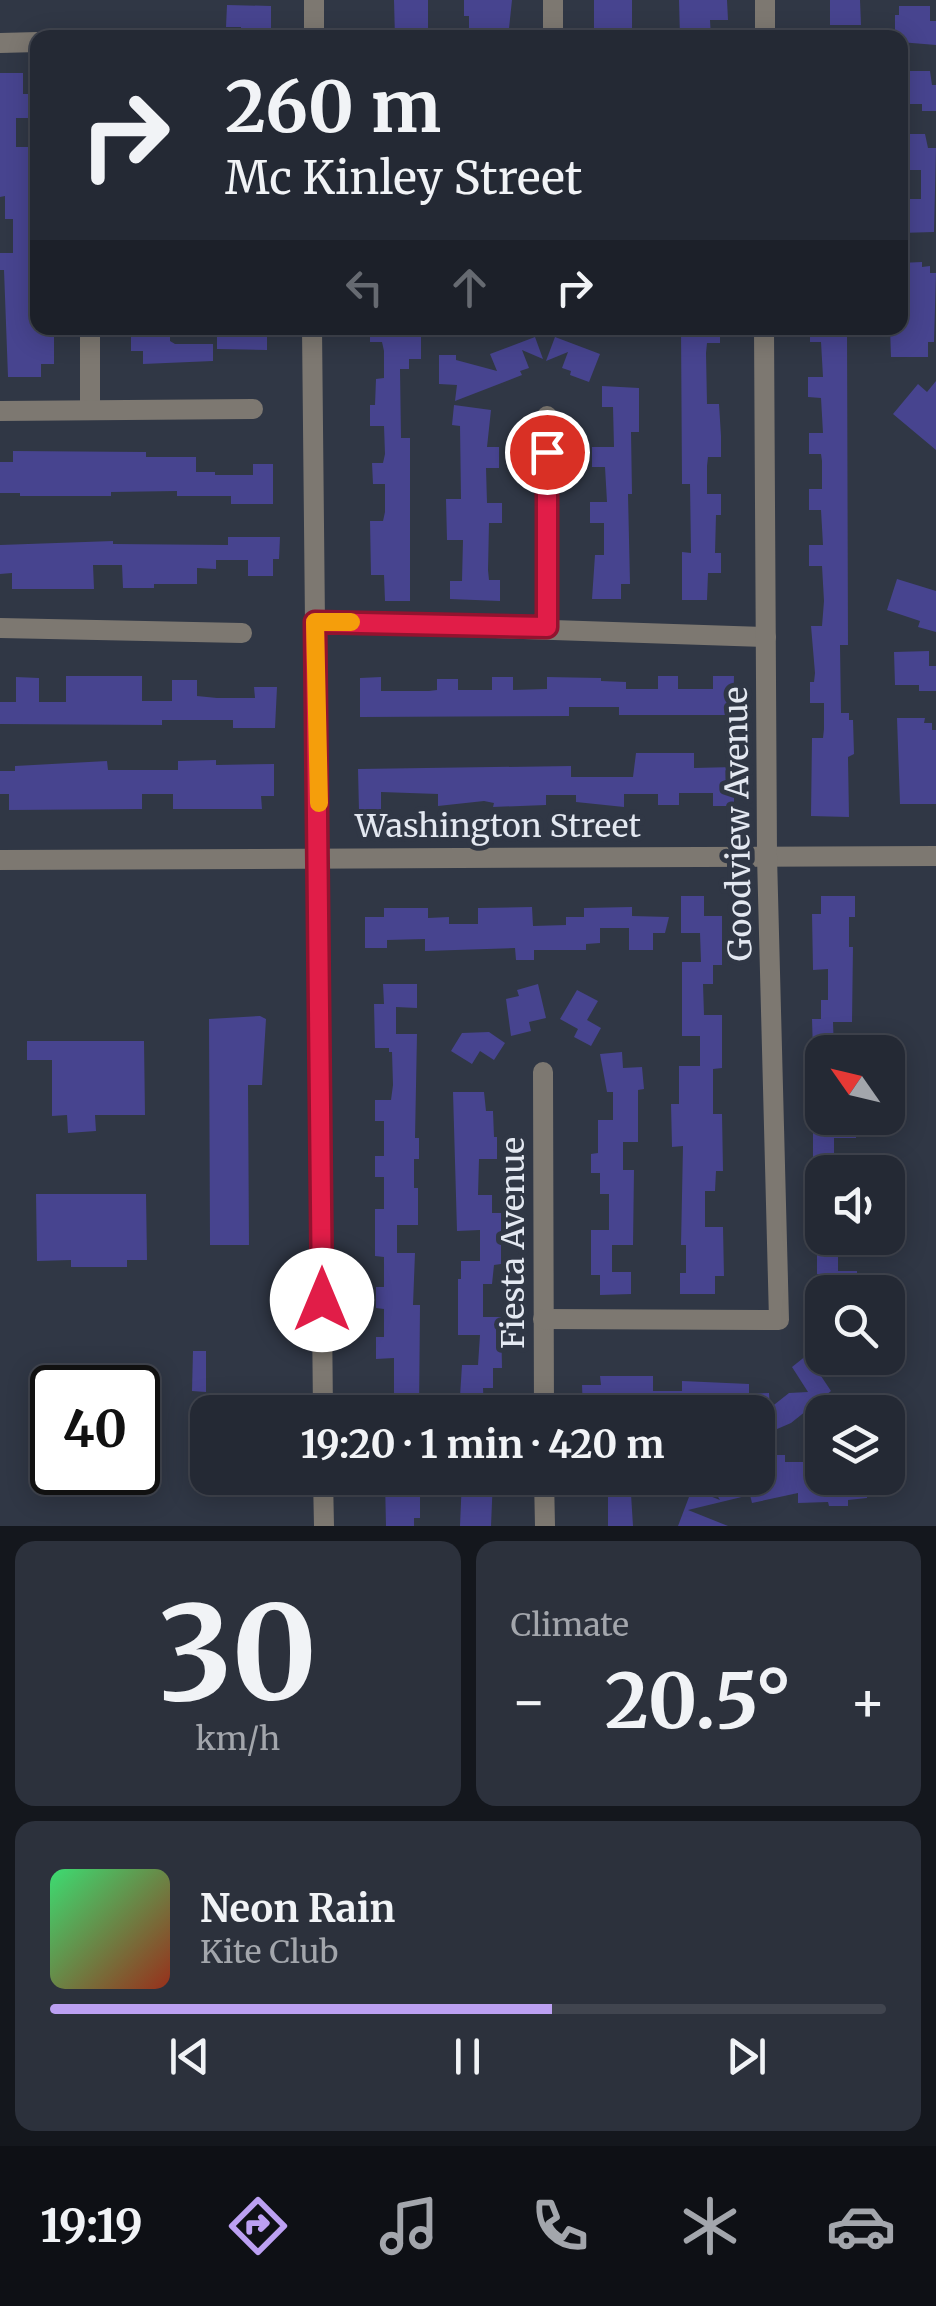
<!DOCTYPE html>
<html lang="en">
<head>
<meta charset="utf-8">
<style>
	body { margin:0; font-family:Merriweather,serif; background:#2c313c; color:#f1f3f6; height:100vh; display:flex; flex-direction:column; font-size:38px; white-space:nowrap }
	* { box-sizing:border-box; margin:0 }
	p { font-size:32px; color:#a3a6ac }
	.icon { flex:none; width:55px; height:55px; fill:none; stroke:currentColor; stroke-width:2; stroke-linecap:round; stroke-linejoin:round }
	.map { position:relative; height:1526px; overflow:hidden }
	.panel { display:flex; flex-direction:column; gap:15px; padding:15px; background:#14171d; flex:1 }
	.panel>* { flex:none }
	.guide { position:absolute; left:30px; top:30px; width:878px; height:305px; border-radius:20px; box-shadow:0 5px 25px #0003,0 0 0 2px #41454f; background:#242934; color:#f1f3f6; overflow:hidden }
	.needle { width:65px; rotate:304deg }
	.buttons { position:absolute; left:805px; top:1035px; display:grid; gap:20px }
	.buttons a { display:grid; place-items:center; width:100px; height:100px; border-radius:20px; background:#242934; box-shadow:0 5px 25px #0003,0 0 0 2px #41454f; font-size:50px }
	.speed { position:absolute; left:30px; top:1365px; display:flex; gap:20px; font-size:50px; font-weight:700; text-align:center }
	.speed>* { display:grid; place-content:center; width:130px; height:130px; border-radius:50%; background:#242934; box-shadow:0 5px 25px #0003,0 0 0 2px #41454f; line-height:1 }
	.speed .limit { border:5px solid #111; border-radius:15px; background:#fff; color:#111 }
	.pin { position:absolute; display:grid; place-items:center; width:85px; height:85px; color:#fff; margin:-42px; border:5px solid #fff; border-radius:50%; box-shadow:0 2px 10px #0007 }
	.me { position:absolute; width:110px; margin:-55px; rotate:0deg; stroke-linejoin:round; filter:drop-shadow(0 0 8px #0008) }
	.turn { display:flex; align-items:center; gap:35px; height:210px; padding:0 30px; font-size:45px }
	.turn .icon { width:130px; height:130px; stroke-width:2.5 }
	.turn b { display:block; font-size:70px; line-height:85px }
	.lanes { display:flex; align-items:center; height:95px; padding:0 30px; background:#0003; justify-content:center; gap:50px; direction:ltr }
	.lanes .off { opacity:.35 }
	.big { font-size:75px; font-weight:700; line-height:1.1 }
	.panel .card { flex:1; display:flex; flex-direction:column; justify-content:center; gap:15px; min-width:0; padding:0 35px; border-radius:20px; background:#2c313c }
	.panel .dial { align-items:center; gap:0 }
	.dial b { font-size:130px; line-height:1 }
	.song { display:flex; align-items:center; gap:30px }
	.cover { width:120px; height:120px; border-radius:15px; background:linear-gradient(135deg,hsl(140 70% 55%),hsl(10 70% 35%)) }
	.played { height:10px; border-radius:5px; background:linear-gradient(90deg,#bca0f2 60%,#41454f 60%) }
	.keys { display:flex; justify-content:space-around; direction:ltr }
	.heat { display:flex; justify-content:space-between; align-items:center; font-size:55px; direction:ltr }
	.panel .tiles { flex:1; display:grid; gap:15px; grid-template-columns:1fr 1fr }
	.card:last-child { grid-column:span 2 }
	.trip { position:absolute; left:190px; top:1395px; width:585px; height:100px; border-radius:20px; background:#242934; box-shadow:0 5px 25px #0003,0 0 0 2px #41454f; font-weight:700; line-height:100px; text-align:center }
	.tabs { display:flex; height:160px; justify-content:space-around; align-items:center; background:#0e1015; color:#a3a6ac }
	.tabs .icon { width:70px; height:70px }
	.tabs .on { color:#bca0f2 }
	.tabs b { font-size:45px; color:#f1f3f6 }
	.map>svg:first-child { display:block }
</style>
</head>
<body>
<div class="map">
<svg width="936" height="1526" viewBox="0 0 936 1526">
	<rect width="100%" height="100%" fill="#303745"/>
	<g fill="#47448f">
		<polygon points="394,0 428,0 428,38 395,38"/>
		<polygon points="464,0 512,0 508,38 469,38 469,16 464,16"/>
		<rect x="594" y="0" width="38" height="38"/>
		<polygon points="679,0 727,0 728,20 710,20 711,38 680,38"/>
		<polygon points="830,0 860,0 861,25 830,25"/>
		<polygon points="227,5 271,6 271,38 241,38 241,27 226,27"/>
		<polygon points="899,6 930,6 930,21 936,21 936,45 900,42 900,38 895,38 895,15 899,15"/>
		<polygon points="900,71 930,71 932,85 936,85 936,111 922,111 922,104 900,104"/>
		<polygon points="0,73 23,73 23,94 38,94 38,118 16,118 16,147 38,147 38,333 54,333 54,364 41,364 41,377 8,377 4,270 0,270 0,253 13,253 13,219 5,219 5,196 0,197"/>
		<polygon points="900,134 925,134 928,148 936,148 934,232 900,233 900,199 921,199 921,170 900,170"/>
		<polygon points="922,262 922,267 930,266 930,273 936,273 934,342 928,342 928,357 891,357 890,328 900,328 900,263"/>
		<polygon points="131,328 170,328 170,341 175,344 213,344 213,361 143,364 143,351 131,351"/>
		<polygon points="217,328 267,328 267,350 217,349"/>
		<polygon points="370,328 421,331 421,359 409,359 409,369 400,369 401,438 410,438 410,601 385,601 384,575 371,575 370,521 383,521 385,512 385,484 373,484 372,463 383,463 385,454 384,426 370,426 370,405 375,405 376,379 384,378 384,351 382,342 370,342"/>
		<polygon points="681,328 720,328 720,343 707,343 706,353 707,404 719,404 721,436 721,457 708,457 707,466 707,494 721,494 721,515 716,515 715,553 721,553 721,573 708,573 707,600 682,600 682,552 691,553 690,484 682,484"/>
		<polygon points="810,328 847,328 848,645 840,645 841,713 849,713 849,720 853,720 854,754 848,757 849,817 811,816 812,738 823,738 824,729 824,703 810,703 810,682 814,682 815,673 811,626 822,626 824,601 822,566 809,566 809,545 823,545 821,510 809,510 809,489 822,489 822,461 821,454 809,454 809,433 823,433 821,398 808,397 808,377 823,377 821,342 810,342"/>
		<polygon points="535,337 543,359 522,350 529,368 520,371 522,375 455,401 457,385 439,384 439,355 456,355 456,360 497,371 490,354"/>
		<polygon points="555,337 600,354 589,382 570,375 571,371 562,368 568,352 546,361"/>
		<polygon points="936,381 936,450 893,414 918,384 927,392"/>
		<polygon points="602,386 639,388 639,432 631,432 632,494 628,494 630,584 621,584 621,599 592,599 595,555 604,555 604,523 590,523 590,502 607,502 605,467 592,467 592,447 614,447 613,407 602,407"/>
		<polygon points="454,405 491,410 487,447 499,447 499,468 486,468 487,503 502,503 502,523 489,523 488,570 489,580 500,580 500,601 450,599 450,581 462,581 463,540 447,540 446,499 461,499 460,426 452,425"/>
		<polygon points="13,451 146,452 146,457 196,457 196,472 215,472 215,475 253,475 253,464 273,464 273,504 231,504 231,496 177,496 177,491 111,492 111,496 20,496 20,493 0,493 0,462 13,462"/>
		<polygon points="228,537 280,537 279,559 273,559 273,576 248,576 248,560 216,560 216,569 197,568 197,584 154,584 154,588 123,588 122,565 93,565 94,589 12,589 12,573 0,574 0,545 113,541 113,544 228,545"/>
		<polygon points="897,579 936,591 936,632 918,627 920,621 887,610"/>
		<polygon points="929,651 929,666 936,666 936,691 919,691 919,685 895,685 894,652"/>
		<polygon points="66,676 142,676 142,701 172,701 172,680 197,680 197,696 217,698 255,698 254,687 277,687 275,728 233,728 233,720 162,720 162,725 0,724 0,702 16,702 16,677 39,678 39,702 66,702"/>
		<polygon points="658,676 678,676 678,689 713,689 713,676 734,676 733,715 619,715 619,707 569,707 569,716 360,717 360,678 381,677 381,691 429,691 437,690 437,679 458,679 458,690 492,690 492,677 513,677 513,690 547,689 547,677 601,678 601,681 626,682 626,689 658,689"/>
		<polygon points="897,718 925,718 924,723 932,723 932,730 936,730 936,804 900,804"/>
		<polygon points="636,753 694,753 694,768 734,767 734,806 713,806 713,793 679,793 679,805 658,805 658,794 624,794 624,807 576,802 576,795 546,795 546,805 493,807 494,803 484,801 438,806 438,794 381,792 381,810 359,811 358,769 571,766 571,777 633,777"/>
		<polygon points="216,760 216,765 274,764 274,796 261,796 262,809 173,809 173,794 142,794 142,809 9,810 9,794 0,794 0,771 15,771 15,766 107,761 108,770 178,770 178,761"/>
		<polygon points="681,896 704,896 704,916 722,916 722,965 713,965 713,984 703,984 704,1015 722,1015 722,1068 713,1069 713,1114 722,1114 723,1171 716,1171 715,1191 705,1191 705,1227 723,1227 724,1276 715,1276 715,1294 680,1294 680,1273 686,1273 686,1245 681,1245 683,1146 672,1147 671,1104 679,1104 679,1066 700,1066 700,1036 682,1036 682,962 701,962 700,933 681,933"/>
		<polygon points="821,896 855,896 855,917 849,917 849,947 853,947 852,1022 833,1022 834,1052 813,1052 812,1019 821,1019 821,1000 828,1000 828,969 813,970 812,914 821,914"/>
		<polygon points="532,907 533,926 566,925 566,917 584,917 584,908 632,907 632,916 669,917 665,933 653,933 653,950 629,950 629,928 600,928 600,943 586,944 586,950 534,950 534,960 516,960 515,948 425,951 425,939 387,940 387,948 365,948 365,917 384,917 384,908 428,908 428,918 449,917 449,924 478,924 478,908"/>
		<polygon points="383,984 417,984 417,1008 396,1007 396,1034 417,1034 415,1138 419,1138 419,1159 414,1159 414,1188 418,1188 418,1225 397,1225 397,1253 415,1253 413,1305 420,1305 419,1412 385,1412 385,1393 394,1393 394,1358 376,1359 376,1337 384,1337 384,1309 376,1308 376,1287 384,1287 384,1257 375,1256 375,1209 384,1209 384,1177 375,1177 375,1156 384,1156 384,1121 375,1121 375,1100 391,1100 393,1085 392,1052 389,1052 389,1048 375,1048 374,1004 384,1004"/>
		<polygon points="538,984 546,1018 529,1022 531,1031 511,1036 506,999 519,996 517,990"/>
		<polygon points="577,990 598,1001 587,1020 601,1028 591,1046 574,1037 578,1029 560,1019"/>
		<polygon points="260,1016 266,1019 262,1085 248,1085 249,1245 210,1245 209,1019"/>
		<polygon points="489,1032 505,1043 494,1060 480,1051 472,1064 451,1051 462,1033"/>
		<polygon points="27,1041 144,1041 145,1115 95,1115 96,1131 68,1133 67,1115 52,1116 52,1060 27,1060"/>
		<polygon points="622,1052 623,1068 642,1067 644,1089 638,1090 638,1142 623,1142 623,1170 634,1170 633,1245 612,1245 612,1272 631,1272 631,1294 600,1295 600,1275 591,1275 591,1230 609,1230 609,1194 600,1194 600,1173 591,1173 591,1154 598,1153 598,1120 613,1120 613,1092 607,1092 600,1054"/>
		<polygon points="453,1092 484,1092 486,1111 493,1111 494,1137 497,1137 497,1159 479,1159 478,1195 492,1195 492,1213 501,1213 501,1264 494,1265 492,1284 483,1284 483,1317 501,1317 502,1368 493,1368 493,1388 483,1388 484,1412 459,1412 462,1365 478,1365 480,1335 458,1335 458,1279 461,1279 461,1261 480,1261 480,1230 457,1231"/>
		<polygon points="822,1118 856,1118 856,1138 834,1138 834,1172 813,1172 813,1122 822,1121"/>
		<polygon points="36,1194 146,1194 147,1260 127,1260 127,1267 71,1267 71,1260 37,1261"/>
		<polygon points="817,1238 838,1238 838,1271 857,1271 857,1292 826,1292 826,1274 817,1274"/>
		<polygon points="193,1351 206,1351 206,1392 192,1391"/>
		<polygon points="807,1355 831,1391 791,1423 761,1436 758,1418 764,1412 583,1412 582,1385 601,1385 600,1376 653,1376 653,1391 682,1391 682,1381 749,1384 749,1394 769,1393 770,1408 789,1393 808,1392 792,1367"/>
		<polygon points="763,1455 785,1455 785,1462 819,1462 819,1478 867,1478 867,1498 848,1500 848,1506 829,1506 828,1502 798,1503 798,1493 752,1503 750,1495 688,1510 728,1526 678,1526 692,1489 720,1500 706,1478 761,1478 758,1459"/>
		<polygon points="462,1478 493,1478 491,1526 460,1526"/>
		<polygon points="593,1478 630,1478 633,1526 608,1526 608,1495 592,1495"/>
		<polygon points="385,1481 420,1481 420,1518 414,1518 414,1526 386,1526"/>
	</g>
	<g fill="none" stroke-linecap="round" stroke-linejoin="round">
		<g stroke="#7d7871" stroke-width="20">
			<polyline points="553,0 553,38"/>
			<polyline points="314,38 314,0"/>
			<polyline points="765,38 765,0"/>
			<polyline points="0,43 38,42"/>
			<polyline points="90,328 90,408"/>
			<polyline points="312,328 323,1412"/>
			<polyline points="0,411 253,409"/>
			<polyline points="315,622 766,637"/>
			<polyline points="547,627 547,416"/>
			<polyline points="0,628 242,633"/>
			<polyline points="0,860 936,856"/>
			<polyline points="543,1072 544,1412"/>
			<polyline points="543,1319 779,1320 767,856 764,328"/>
			<polyline points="323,1478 324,1526"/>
			<polyline points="544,1478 545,1526"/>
		</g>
	</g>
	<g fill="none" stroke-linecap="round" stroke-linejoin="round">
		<defs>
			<polyline id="route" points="322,1300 315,622 547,627 547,452"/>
		</defs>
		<use href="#route" stroke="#92132f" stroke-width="25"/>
		<use href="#route" stroke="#e11d48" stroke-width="18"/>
		<polyline stroke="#f59e0b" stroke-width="18" points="319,803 315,622 351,622"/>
	</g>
	<g text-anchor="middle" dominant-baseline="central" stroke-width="10" stroke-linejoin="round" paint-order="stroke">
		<g font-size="32" fill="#e3e8f1" stroke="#303745">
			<text transform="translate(738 824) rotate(-91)">Goodview Avenue</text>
			<text x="498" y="826">Washington Street</text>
			<text transform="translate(513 1243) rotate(-90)">Fiesta Avenue</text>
		</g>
	</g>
</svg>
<div class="buttons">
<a><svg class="needle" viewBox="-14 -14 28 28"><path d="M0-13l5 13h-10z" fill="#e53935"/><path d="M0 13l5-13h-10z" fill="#a3a6ac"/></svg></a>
<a><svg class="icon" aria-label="sound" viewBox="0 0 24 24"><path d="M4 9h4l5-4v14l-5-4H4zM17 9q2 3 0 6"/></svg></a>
<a><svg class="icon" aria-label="search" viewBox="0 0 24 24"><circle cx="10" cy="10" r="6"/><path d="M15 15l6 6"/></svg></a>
<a><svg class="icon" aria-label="layers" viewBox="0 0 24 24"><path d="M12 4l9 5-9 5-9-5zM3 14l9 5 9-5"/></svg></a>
</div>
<div class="speed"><div class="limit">40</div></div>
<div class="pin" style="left:547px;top:452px;background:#d93025"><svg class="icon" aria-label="arrive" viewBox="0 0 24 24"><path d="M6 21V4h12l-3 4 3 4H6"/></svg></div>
<svg class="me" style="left:322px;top:1300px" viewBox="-20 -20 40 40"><circle r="19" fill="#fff"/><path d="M0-13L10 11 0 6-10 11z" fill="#e11d48"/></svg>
<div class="trip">19:20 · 1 min · 420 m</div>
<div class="guide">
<div class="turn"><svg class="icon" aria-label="right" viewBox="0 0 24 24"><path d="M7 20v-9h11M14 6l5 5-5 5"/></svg><div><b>260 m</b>Mc Kinley Street</div></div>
<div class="lanes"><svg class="icon off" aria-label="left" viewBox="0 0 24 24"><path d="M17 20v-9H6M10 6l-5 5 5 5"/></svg><svg class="icon off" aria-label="ahead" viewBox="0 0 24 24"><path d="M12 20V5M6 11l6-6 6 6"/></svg><svg class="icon" aria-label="right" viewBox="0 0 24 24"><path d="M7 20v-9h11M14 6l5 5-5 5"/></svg></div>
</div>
</div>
<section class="panel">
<div class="tiles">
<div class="card dial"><b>30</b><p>km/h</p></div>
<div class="card"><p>Climate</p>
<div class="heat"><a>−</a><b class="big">20.5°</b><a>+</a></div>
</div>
<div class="card">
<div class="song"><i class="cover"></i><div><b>Neon Rain</b><p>Kite Club</p></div></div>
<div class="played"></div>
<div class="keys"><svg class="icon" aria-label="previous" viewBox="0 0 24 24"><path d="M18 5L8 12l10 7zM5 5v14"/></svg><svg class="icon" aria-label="pause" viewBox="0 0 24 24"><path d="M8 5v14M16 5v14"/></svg><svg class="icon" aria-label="next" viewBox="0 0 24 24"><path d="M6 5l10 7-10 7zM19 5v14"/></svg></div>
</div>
</div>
</section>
<nav class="tabs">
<b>19:19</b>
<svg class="icon on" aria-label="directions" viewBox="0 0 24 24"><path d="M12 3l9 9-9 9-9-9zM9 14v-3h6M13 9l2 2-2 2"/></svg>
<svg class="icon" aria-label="music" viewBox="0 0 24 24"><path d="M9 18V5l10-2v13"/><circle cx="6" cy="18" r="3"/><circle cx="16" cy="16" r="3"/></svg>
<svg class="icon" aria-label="phone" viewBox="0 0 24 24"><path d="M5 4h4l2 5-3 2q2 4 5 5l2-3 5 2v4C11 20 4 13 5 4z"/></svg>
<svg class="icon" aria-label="climate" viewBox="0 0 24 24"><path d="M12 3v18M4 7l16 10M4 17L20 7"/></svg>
<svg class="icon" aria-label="car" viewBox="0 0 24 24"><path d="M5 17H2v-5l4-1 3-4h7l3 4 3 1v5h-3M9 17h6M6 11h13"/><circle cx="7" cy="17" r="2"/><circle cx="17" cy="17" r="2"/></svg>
</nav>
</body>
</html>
